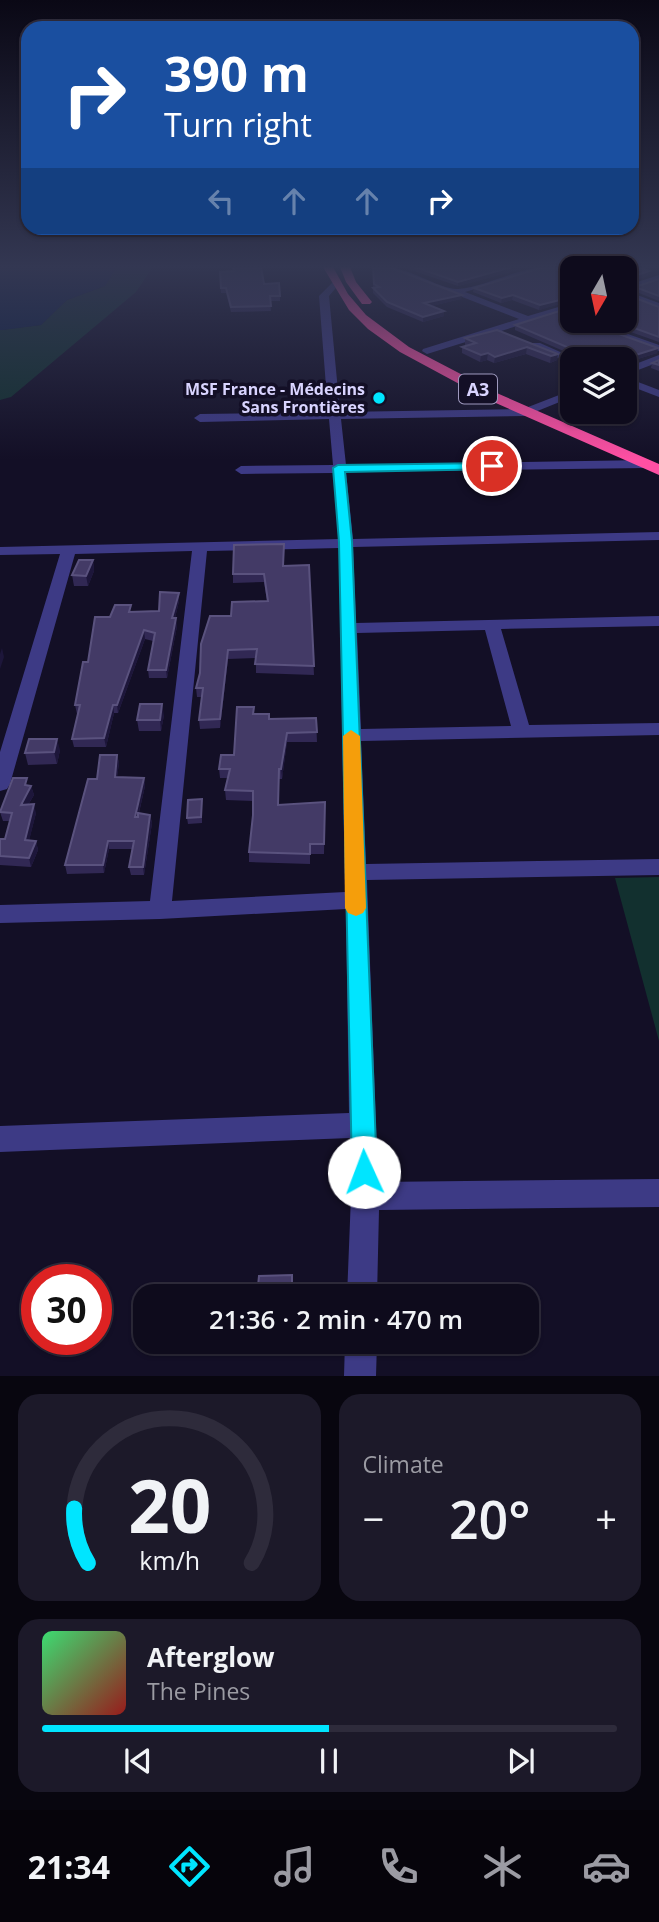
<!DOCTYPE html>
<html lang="en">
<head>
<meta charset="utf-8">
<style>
	body { margin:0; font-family:"Open Sans",sans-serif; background:#1c1929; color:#f1f3f6; height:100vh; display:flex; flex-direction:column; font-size:26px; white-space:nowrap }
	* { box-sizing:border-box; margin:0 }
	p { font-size:23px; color:#9b9ba3 }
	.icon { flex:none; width:38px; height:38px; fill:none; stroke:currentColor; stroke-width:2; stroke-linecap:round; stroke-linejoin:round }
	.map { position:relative; height:1376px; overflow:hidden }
	.details { display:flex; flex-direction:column; gap:18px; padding:18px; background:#08060f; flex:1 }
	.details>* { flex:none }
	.banner { position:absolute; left:21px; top:21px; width:618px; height:214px; border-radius:21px; box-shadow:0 2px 5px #0004,0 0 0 2px #2e2b3b; background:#1a4fa0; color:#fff; overflow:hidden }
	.needle { width:46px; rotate:189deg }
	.buttons { position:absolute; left:560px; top:256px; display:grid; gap:14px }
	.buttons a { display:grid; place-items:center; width:77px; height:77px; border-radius:14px; background:#0e0b1c; box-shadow:0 2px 5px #0004,0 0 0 2px #2e2b3b; font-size:35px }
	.speed { position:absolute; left:21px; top:1264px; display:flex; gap:14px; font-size:35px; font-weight:700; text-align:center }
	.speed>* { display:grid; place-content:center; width:91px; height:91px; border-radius:50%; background:#0e0b1c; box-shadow:0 2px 5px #0004,0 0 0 2px #2e2b3b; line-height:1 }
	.speed .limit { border:10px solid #d22; background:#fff; color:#111 }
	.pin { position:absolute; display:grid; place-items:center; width:60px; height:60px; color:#fff; margin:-30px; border:4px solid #fff; border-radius:50%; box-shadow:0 2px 7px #0007 }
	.me { position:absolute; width:77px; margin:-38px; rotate:358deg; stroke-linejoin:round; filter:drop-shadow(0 0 5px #0008) }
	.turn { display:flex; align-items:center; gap:24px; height:147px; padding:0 28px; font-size:32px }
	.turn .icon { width:91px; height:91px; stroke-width:2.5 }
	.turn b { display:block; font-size:49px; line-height:60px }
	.lanes { display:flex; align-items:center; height:66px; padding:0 28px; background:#0003; justify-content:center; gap:35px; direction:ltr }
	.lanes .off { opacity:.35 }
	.big { font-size:52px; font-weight:600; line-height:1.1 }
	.details .tile { flex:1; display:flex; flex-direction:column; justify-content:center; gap:10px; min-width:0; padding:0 24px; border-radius:21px; background:#1c1929 }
	.details .dial { align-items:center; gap:0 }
	.dial svg { height:182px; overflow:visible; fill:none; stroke:#2e2b3b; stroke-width:7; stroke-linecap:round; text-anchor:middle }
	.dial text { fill:#f1f3f6; stroke:none }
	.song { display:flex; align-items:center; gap:21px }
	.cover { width:84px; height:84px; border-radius:10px; background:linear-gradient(135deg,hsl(140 70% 55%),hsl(0 70% 35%)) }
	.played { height:7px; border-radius:4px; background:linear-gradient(90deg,#00e5ff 50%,#2e2b3b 50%) }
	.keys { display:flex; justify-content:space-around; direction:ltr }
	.heat { display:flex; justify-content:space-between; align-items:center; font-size:38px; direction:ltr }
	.details .tiles { flex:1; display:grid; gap:18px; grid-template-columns:1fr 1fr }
	.tile:last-child { grid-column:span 2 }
	.trip { position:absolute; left:133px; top:1284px; width:406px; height:70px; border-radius:21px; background:#0e0b1c; box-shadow:0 2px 5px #0004,0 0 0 2px #2e2b3b; font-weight:600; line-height:70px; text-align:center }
	.tab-bar { display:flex; height:112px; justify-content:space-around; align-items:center; background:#06040b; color:#9b9ba3 }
	.tab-bar .icon { width:49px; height:49px }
	.tab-bar .active { color:#00e5ff }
	.tab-bar b { font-size:32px; color:#f1f3f6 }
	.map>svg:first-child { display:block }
</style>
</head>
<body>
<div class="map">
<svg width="659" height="1376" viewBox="0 0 659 1376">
	<rect width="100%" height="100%" fill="#130f26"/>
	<g fill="#12302f">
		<polygon points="117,267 153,267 136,292 11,397 0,400 0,330 41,325 67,300 105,286"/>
		<polygon points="659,877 659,1041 615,878"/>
	</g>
	<polygon fill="#0a1f44" points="0,267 117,267 105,286 67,300 41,325 3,330 0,330"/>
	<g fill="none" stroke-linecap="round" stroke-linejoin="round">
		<g fill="#3d3a85" fill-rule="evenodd">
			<path d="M 385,267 C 409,267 440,290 458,289 C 489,286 518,267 549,267 L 465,292 L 528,316 L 572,303 L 572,309 L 427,354 L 422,351 L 423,349 L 519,319 Z"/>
			<polygon points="659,275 659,281 626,291 659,303 659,309 625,297 625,286"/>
			<path d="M 335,280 L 340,283 L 329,296 L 340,412 L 523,409 L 572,390 L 572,397 L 525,416 L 341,419 L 346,465 L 646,460 L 652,464 L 646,468 L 346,472 L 353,539 L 659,532 L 659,540 L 353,547 L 356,623 L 659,616 L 659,626 L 501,629 L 529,725 L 659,723 L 659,735 L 361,741 L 366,864 L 659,859 L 659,875 L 367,880 L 378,1182 L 659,1179 L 659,1207 L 379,1210 L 377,1297 L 347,1297 L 351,1196 L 350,1138 L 0,1152 L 0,1126 L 349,1113 L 346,909 L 160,919 L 0,923 L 0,905 L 150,901 L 192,551 L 75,554 L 10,784 L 7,789 L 0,791 L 0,752 L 60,554 L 0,555 L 0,547 L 339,539 L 333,473 L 241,474 L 235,470 L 241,466 L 333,465 L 329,419 L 200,422 L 194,418 L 200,414 L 328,412 L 319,296 ZM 339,548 L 345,892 L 172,901 L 207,551 ZM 485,630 L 511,726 L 361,729 L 357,633 Z"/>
			<polygon points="573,320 588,320 659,345 659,351"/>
			<polygon points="532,343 540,343 576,359 572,359 572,363 568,362 532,347"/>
			<polygon points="659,355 659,362 625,375 625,368"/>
			<polygon points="625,377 659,390 659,397 625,384"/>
			<polygon points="345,1342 377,1342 376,1376 344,1376"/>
		</g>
		<g fill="#ff4fa3" fill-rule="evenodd">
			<polygon points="323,267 333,267 348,294 366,315 409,347 499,394 659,464 659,475 489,400 400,352 368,329 349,310"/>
			<polygon points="340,267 350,267 356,282 372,302 370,304 362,304 346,282"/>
		</g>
	</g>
	<g fill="#312854">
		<polygon points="233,267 261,267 264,284 280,296 280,301 270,301 271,311 231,312 226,293 221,293 220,272 234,271"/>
		<polygon points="373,267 462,295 461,299 431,306 444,311 444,316 423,322 387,307 373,293"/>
		<polygon points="397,267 529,267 458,286 405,268"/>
		<polygon points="648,276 539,310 512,300 501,303 473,292 474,288"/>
		<polygon points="659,279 659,301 634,291 635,287"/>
		<polygon points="659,307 659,342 597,320 625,320"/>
		<polygon points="572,320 658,348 657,353 625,363 625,359 582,359 515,330 515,325"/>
		<polygon points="497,330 558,354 557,360 550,363 526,354 494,363 487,360 480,362 462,353 462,347 467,345 465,345 465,338"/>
		<polygon points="659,360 659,371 651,368 652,363"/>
		<polygon points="93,560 94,571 88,586 74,586 72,575"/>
		<polygon points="309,565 314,675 256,673 256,658 228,659 220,728 200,729 199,720 202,697 197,697 196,688 200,673 231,616 267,601 264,582 233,583 233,574 284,566"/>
		<polygon points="179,601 175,618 177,626 167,678 149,678 148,670 153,641 145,639 118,713 114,713 106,747 74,747 72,739 78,714 77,714 75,705 88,662 110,617 132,612 159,611"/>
		<polygon points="254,707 254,714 269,719 316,718 317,742 287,742 282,779 279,779 279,805 325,802 324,854 310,854 310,864 249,862 249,852 253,815 253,801 226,800 225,790 228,778 220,778 219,769 234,755"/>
		<polygon points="164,715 161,731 139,731 137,720"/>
		<polygon points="60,750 57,764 28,765 25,753"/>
		<polygon points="117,755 119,763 117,777 144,778 145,786 139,813 150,815 152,823 144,875 131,875 129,867 132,849 109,849 104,873 67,874 65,865 97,779"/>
		<polygon points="29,785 31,786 34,795 28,805 36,813 29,840 36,841 38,850 31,867 0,865 0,839 5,839 10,821 3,821 0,812"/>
		<polygon points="202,799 202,823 188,824 187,818"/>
		<polygon points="231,1342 293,1342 293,1352 232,1354"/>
	</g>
	<g fill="#1d163a">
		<polygon points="512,267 529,267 458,286 458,282"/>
		<polygon points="649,271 648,276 625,284 625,279"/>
		<polygon points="462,295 461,299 424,308 424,303"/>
		<polygon points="513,295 512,300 501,303 502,298"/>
		<polygon points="572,297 572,301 539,310 540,305"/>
		<polygon points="444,311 444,316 423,322 423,317"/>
		<polygon points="527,347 526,354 494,363 495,357"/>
		<polygon points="658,348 657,353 625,363 625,359 623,359"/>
		<polygon points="488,353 487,360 480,362 481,355"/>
		<polygon points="558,354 557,360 550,363 551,356"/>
		<polygon points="93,560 94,571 88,586 86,576"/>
		<polygon points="179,593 179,601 173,626 172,618"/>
		<polygon points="176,618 177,626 167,678 166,670"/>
		<polygon points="144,630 145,639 118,713 117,705"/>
		<polygon points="2,648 4,657 0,669 0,654"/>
		<polygon points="228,650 228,659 220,728 220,719"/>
		<polygon points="162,704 164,715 161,731 160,720"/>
		<polygon points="113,705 114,713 106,747 104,738"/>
		<polygon points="287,733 287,742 282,779 281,769"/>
		<polygon points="57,739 60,750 57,764 54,752"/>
		<polygon points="117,755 119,763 116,785 115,777"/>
		<polygon points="144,778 145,786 136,825 135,817"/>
		<polygon points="31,786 34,795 23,813 21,805"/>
		<polygon points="34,804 36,813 27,849 25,840"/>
		<polygon points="150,815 152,823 144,875 143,867"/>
		<polygon points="36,841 38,850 31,867 29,858"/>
		<polygon points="108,841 109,849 104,873 103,865"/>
	</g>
	<g fill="#433a66" stroke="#5a527e" stroke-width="2">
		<polygon points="233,267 261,267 264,284 279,283 280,296 270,296 271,306 231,307 226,288 221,288 220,272 234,271"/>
		<polygon points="373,267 389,267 462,295 424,303 444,311 423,317 387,302 373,288 379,287 374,284"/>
		<polygon points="415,267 512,267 458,282"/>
		<polygon points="544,267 637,267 649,271 625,279 625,268 572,268 572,297 540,305 513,295 502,298 474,288"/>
		<polygon points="659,279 659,296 635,287"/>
		<polygon points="625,294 659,307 659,337 612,320 625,320"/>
		<polygon points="572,307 572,320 580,320 658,348 623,359 595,359 515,325"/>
		<polygon points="497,330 558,354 551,356 527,347 495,357 488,353 481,355 462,347 476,343 465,338"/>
		<polygon points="659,360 659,365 652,363"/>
		<polygon points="284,544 283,566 309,565 314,666 255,664 257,649 228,650 220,719 199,720 203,688 196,688 200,673 201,644 210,616 231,616 232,602 268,601 264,574 233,574 234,545"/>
		<polygon points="79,560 93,560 86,576 72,575"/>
		<polygon points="160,592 179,593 172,618 176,618 166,670 148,670 155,633 144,630 117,705 113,705 104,738 72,739 80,705 75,705 83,662 88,662 95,617 110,617 115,605 131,605 129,612 159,611"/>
		<polygon points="140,704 162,704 160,720 137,720"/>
		<polygon points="237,707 254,707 253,714 269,714 269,719 316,718 317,732 287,733 281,769 279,769 278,805 325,802 324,844 310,844 310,854 249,852 253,815 253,791 225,790 230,769 219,769 221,755 234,755"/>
		<polygon points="29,739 57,739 54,752 25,753"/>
		<polygon points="100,755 117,755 115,777 144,778 135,817 138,817 138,813 150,815 143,867 129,867 134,841 108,841 103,865 65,865 88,779 97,779"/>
		<polygon points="13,778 27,778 25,785 31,786 21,805 34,804 25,840 36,841 29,858 0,856 0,839 5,839 12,813 0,812"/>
		<polygon points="202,799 201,817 187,818 188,800"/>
		<polygon points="292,1275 292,1297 232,1297 233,1287 258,1286 259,1276"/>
		<polygon points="231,1342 292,1342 231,1344"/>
	</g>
	<linearGradient id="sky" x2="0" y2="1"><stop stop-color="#0a0815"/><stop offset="0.58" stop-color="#333752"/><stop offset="1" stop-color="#333752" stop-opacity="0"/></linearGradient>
	<rect width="659" height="460" fill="url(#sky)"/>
	<polygon fill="#00e5ff" stroke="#0095a6" stroke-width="2" points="492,463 498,466 497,469 345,472 352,542 377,1172 373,1181 364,1185 355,1181 352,1172 339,542 333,468 338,465"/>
	<polygon fill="#f59e0b" points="351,730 360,736 366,908 363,913 356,916 348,913 345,908 343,736"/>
	<circle fill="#00e5ff" stroke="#130f26" stroke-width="2.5" cx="379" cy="398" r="7"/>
	<g text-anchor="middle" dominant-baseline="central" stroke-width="7" stroke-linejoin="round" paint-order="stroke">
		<g font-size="16" font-weight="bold" fill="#d9d4ff" stroke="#130f26" text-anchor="end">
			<text x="365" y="389">MSF France - Médecins<tspan x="365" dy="18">Sans Frontières</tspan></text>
		</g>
		<rect fill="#130f26" stroke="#9e99be" stroke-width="2" x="459" y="374.5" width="38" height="29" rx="5"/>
		<g font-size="18" font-weight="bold" fill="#d9d4ff">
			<text x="478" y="389">A3</text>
		</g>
	</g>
</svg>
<div class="buttons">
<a><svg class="needle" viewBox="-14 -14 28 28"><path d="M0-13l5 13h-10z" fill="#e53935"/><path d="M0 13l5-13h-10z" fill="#9b9ba3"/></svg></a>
<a><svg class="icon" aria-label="layers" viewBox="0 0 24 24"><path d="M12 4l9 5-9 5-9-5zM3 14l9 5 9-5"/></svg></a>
</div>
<div class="speed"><div class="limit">30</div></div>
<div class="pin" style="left:492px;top:466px;background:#d93025"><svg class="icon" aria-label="arrive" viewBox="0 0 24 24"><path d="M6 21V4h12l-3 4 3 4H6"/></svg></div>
<svg class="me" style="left:364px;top:1172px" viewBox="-20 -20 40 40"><circle r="19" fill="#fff"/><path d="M0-13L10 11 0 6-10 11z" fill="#00e5ff"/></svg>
<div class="trip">21:36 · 2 min · 470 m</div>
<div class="banner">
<div class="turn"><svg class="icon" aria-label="right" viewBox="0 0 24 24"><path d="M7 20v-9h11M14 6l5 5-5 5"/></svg><div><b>390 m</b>Turn right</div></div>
<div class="lanes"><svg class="icon off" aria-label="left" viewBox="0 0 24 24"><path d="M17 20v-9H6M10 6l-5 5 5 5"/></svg><svg class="icon off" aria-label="ahead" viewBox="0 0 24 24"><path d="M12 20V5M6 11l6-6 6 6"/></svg><svg class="icon off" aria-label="ahead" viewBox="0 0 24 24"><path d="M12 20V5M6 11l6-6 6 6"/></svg><svg class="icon" aria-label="right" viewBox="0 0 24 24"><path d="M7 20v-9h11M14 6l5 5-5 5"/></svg></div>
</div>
</div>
<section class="details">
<div class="tiles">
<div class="tile dial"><svg viewBox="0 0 100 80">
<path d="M14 69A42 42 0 1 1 86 69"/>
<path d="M14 69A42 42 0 0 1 8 45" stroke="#00e5ff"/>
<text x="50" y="56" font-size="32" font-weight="700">20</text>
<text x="50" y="72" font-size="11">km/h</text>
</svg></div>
<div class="tile"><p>Climate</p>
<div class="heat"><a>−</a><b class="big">20°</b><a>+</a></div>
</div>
<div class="tile">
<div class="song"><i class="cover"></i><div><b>Afterglow</b><p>The Pines</p></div></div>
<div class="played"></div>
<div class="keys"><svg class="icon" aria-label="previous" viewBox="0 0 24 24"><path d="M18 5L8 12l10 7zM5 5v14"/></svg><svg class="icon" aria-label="pause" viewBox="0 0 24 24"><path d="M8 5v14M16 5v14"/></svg><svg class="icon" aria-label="next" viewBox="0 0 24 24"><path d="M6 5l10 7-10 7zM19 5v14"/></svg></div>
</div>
</div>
</section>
<nav class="tab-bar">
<b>21:34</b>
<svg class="icon active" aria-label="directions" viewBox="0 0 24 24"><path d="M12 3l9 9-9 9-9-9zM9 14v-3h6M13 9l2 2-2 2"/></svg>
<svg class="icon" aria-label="music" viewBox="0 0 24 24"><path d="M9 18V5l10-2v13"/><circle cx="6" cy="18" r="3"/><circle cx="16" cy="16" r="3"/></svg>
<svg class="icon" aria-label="phone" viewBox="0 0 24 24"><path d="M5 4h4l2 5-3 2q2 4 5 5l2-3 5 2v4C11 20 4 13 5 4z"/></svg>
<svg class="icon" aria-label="climate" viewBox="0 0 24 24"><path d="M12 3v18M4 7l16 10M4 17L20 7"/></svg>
<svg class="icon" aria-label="car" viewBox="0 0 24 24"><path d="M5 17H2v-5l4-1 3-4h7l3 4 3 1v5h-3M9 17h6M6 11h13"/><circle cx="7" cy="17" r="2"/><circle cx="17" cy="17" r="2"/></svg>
</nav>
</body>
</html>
